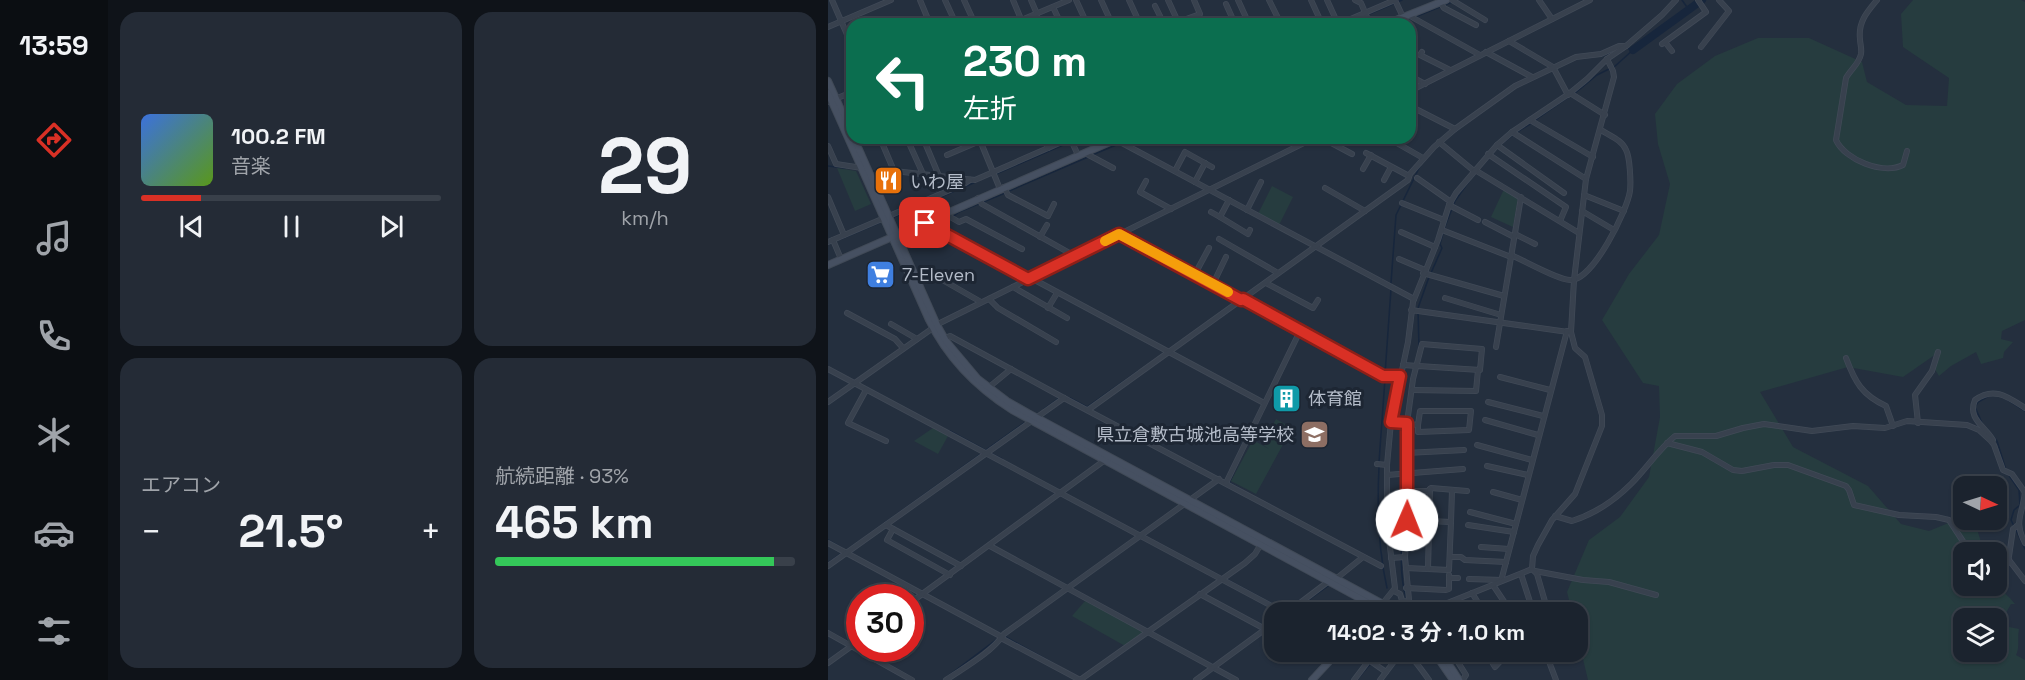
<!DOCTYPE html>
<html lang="ja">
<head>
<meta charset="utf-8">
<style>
	body { margin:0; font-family:"Space Grotesk","Noto Sans JP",sans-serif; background:#242b36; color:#f1f3f6; height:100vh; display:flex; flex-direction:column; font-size:22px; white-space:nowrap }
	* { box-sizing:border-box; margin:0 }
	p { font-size:20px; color:#a0a4aa }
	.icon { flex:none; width:33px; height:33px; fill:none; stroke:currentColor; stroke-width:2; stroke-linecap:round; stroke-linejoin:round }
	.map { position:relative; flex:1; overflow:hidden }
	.sheet { display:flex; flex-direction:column; gap:12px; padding:12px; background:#0f1319; width:720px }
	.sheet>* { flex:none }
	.banner { position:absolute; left:18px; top:18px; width:570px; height:126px; border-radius:18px; box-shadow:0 2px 4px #0004,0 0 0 2px #39404a; background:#0b6e4f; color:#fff; overflow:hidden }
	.needle { width:39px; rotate:94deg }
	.buttons { position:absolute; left:1125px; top:476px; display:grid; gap:12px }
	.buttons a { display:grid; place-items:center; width:54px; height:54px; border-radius:12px; background:#1b232e; box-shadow:0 2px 4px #0004,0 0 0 2px #39404a; font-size:30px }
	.speed { position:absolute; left:18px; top:584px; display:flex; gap:12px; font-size:30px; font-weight:700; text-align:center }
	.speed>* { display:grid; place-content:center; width:78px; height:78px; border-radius:50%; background:#1b232e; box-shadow:0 2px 4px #0004,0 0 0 2px #39404a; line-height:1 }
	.speed .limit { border:9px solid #d22; background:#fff; color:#111 }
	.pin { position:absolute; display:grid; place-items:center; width:51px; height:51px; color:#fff; margin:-26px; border-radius:12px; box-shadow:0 3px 9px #0006 }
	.me { position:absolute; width:66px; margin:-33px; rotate:1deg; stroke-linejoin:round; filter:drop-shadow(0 0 4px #0008) }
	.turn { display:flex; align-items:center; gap:21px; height:126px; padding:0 18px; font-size:27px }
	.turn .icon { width:78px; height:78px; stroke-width:2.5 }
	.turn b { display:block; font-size:42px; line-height:51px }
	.big { font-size:45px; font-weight:700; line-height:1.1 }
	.sheet .tile { flex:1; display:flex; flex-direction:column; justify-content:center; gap:9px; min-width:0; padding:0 21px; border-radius:18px; background:#242b36 }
	.sheet .dial { align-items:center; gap:0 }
	.dial b { font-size:78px; line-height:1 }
	.song { display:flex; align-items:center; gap:18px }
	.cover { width:72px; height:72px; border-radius:9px; background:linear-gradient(135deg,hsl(220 70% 55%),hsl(90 70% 35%)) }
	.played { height:6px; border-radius:3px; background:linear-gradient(90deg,#d93025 20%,#39404a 20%) }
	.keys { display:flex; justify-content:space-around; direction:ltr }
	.heat { display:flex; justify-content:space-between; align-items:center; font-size:33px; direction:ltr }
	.charge { height:9px; border-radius:4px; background:linear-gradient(90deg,#34c759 93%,#39404a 0) }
	.sheet .tiles { flex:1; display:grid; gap:12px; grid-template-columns:repeat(2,1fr) }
	.trip { position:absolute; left:436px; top:602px; width:324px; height:60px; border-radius:18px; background:#1b232e; box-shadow:0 2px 4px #0004,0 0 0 2px #39404a; font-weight:700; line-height:60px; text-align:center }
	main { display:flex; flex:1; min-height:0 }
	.tab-bar { display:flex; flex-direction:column; width:108px; justify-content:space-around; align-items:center; background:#0b0e12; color:#a0a4aa }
	.tab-bar .icon { width:42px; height:42px }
	.tab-bar .current { color:#d93025 }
	.tab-bar b { font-size:27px; color:#f1f3f6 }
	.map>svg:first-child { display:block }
</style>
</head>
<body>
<main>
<nav class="tab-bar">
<b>13:59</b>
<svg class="icon current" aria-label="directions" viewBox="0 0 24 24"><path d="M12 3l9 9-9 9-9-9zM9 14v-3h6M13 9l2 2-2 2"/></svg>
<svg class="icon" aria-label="music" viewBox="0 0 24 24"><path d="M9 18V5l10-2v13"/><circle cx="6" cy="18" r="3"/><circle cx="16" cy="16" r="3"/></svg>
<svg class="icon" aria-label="phone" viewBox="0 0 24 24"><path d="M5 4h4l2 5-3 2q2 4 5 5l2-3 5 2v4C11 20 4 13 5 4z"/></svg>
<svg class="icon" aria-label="climate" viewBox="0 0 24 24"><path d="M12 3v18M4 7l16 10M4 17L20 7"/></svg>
<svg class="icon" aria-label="car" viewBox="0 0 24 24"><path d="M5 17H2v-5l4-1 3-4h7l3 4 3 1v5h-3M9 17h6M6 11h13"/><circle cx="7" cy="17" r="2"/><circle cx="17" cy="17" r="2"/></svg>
<svg class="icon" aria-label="filters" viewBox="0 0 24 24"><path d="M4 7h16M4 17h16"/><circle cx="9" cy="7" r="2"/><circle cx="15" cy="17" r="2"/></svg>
</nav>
<section class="sheet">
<div class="tiles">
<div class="tile">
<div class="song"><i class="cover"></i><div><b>100.2 FM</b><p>音楽</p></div></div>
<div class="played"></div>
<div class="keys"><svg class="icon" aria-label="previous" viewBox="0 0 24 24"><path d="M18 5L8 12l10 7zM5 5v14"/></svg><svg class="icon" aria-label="pause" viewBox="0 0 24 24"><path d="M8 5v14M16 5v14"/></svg><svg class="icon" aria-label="next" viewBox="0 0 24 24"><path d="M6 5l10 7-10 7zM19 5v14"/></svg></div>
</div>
<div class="tile dial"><b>29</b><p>km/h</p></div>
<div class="tile"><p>エアコン</p>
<div class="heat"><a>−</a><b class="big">21.5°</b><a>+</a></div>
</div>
<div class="tile"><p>航続距離 · 93%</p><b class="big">465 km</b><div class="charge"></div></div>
</div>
</section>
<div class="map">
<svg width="1197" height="680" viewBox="0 0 1197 680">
	<rect width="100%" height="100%" fill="#242f3e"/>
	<g fill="#263c3f" fill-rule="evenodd">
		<path d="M 1085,0 L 1193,0 L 1197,2 L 1197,320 L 1174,331 L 1173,339 L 1185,342 L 1176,352 L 1175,358 L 1153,364 L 1148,352 L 1123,366 L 1111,376 L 1106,368 L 1111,352 L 1075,377 L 1020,367 L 932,392 L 965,447 L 1040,486 L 1073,524 L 1101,531 L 1135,517 L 1136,519 L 1146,519 L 1156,552 L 1136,552 L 1136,585 L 1168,585 L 1169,583 C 1174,592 1181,596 1187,604 L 1183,604 L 1175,618 L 1181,627 L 1191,629 C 1189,638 1192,648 1188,655 L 1197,660 L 1197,680 L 760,680 L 750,638 L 750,612 L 744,612 L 739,592 L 761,540 L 792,517 L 821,477 L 832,417 L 831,386 L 815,383 L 774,320 L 801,274 L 831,235 L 842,184 L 830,144 L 827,114 L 849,84 L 887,56 L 930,38 L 981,38 L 1034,62 L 1039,82 L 1078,105 L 1119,106 L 1121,78 L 1075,47 L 1073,14 ZM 1136,618 L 1168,618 L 1168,651 L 1136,651 Z"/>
		<polygon points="9,168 28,171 43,204 27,211"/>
		<polygon points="444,186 465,197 451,225 430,214"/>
		<polygon points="676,189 690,198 685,227 663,217"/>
		<polygon points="448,419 464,428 428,494 403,481 425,440 441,449 434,444"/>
		<polygon points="105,428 120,436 110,454 86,441"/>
		<polygon points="257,601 315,630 315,632 297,646 244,616"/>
	</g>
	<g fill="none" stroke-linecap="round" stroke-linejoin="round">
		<g stroke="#17263c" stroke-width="1.5">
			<polyline points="854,0 861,10"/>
			<polyline points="587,17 624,2"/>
			<polyline points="518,24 574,0"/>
			<polyline points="571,24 583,19"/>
			<polyline points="799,48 804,50"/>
			<polyline points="774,56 789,50"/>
			<polyline points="786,67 805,50"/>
			<polyline points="746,94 769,75 781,69"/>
			<polyline points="706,121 742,96"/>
			<polyline points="689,132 702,124"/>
			<polyline points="672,145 685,135"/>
			<polyline points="264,155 305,138"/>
			<polyline points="0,166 17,168"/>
			<polyline points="45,171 66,173"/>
			<polyline points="168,174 242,142"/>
			<polyline points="83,175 138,182"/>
			<polyline points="154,179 163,175"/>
			<polyline points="181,191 260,157"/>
			<polyline points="126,216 131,212 177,193"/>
			<polyline points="66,217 150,181"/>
			<polyline points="616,229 627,201 642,180"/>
			<polyline points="13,239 51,223"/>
			<polyline points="0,244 3,243"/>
			<polyline points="603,273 614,248 612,244 615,233"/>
			<polyline points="563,283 568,215 593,164"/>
			<polyline points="341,349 354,340"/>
			<polyline points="591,349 590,308 601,277"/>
			<polyline points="557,374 563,289"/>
			<polyline points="582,383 585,371"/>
			<polyline points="242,398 259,407 310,371"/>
			<polyline points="1180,400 1197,411"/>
			<polyline points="216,409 231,398"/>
			<polyline points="1154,423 1147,407 1150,402 1159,397"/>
			<polyline points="1159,429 1169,441 1178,470"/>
			<polyline points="122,431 157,450"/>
			<polyline points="158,450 196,423"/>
			<polyline points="162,453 174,459"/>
			<polyline points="551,462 557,379"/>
			<path d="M 551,467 C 549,507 550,548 559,588"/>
			<polyline points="577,473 577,424"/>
			<polyline points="1180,474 1191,490 1192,505 1186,510 1183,520 1197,549"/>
			<polyline points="401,483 411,461"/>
			<polyline points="402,483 421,494"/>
			<path d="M 577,505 C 574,533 570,571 578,598"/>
			<polyline points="0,540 14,548"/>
			<polyline points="19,550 154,453"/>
			<polyline points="0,563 15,552"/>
			<polyline points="398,579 458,611"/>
			<polyline points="464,612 500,586"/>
			<polyline points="176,636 230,666"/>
			<polyline points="533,651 542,656"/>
			<polyline points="544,660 551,651"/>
			<polyline points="564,660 571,651"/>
			<polyline points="120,676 169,639"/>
			<polyline points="529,680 542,664"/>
		</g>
		<polyline stroke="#17263c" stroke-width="8" points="805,50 874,0"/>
		<defs>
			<g id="street">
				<polyline points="4,0 24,46"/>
				<polyline points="92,0 102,24"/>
				<polyline points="117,0 128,24"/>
				<polyline points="136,0 147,24"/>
				<polyline points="185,0 195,24"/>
				<polyline points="203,0 209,14"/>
				<polyline points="248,0 259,24"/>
				<polyline points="273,0 284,24"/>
				<polyline points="301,0 312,24"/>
				<polyline points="340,0 351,24"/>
				<polyline points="410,0 421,24"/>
				<polyline points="441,0 453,24"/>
				<polyline points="483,0 494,24"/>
				<polyline points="499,0 510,24"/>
				<polyline points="527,0 533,3 542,24"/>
				<polyline points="567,0 575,17"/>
				<polyline points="624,0 657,20"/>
				<polyline points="711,0 724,19"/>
				<path d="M 1049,0 C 1039,12 1030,22 1032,39 C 1032,44 1034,48 1033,54 C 1031,64 1023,69 1018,78 L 1008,140 C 1017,160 1055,175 1075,165 L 1079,151"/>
				<polyline points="612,2 616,8 648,25"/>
				<polyline points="398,4 407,24"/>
				<polyline points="327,6 336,24"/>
				<polyline points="225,7 233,24"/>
				<polyline points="580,15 652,55"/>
				<polyline points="350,22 372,14 366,0"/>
				<polyline points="184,24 241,0"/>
				<polyline points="511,24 567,0"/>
				<polyline points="0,27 63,0"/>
				<polyline points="681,41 725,67 740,95"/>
				<polyline points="837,42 844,51"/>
				<polyline points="834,44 878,12 870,0"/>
				<polyline points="873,47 901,11 891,0"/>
				<polyline points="594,52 592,55 622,70"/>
				<polyline points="658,52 704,77"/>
				<polyline points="582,76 597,84"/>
				<polyline points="582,91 762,0"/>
				<polyline points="742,93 777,115"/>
				<polyline points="0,102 24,92"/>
				<polyline points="582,106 627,129"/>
				<polyline points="702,120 765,157"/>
				<polyline points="684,132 758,179"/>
				<polyline points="52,138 66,171 147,180 243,138"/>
				<polyline points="94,138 81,143 95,174"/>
				<polyline points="95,138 111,176"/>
				<polyline points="151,138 172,189"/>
				<polyline points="216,138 220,148"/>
				<polyline points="242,138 250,155"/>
				<polyline points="291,138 294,143 586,299"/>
				<polyline points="494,138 524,154"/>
				<polyline points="560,138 595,158"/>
				<polyline points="611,142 646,171"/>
				<polyline points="669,145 736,193"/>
				<polyline points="0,146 8,164 34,168"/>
				<polyline points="257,153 285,168"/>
				<polyline points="538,153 581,176"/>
				<polyline points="660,154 738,207 732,221"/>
				<polyline points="119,155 152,141"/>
				<polyline points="535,169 543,155"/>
				<polyline points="647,170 751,233"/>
				<polyline points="347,171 357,152 384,167"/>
				<polyline points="589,178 623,202"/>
				<polyline points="556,180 563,167"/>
				<polyline points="318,181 312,192 343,209"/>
				<polyline points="367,182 377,163"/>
				<polyline points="176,187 180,195 220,216 226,204"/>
				<polyline points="497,188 537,211"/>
				<polyline points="756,195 796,211"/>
				<polyline points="0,197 16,235"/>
				<polyline points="150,198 154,204 247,256"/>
				<polyline points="401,200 392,217 420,234 422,230"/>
				<polyline points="574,203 616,220"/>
				<polyline points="621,205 650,220"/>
				<polyline points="419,210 433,182"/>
				<polyline points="754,211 786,230"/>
				<polyline points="383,212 392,217"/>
				<polyline points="117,214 131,222 138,219 194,249"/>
				<polyline points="657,222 686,237"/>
				<polyline points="97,223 200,279"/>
				<polyline points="614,230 683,257"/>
				<polyline points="573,232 607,247"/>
				<polyline points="291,234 413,300"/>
				<polyline points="687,234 707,244"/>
				<polyline points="212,237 219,225"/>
				<polyline points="391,239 450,273"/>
				<polyline points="5,240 13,259"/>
				<polyline points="0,242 136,184 142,180"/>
				<path d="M 683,255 C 695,260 732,281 743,280 C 765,280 799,211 802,191 C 803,183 802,157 798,150 C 794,140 782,136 773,130"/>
				<polyline points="571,259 597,270"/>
				<polyline points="97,270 153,302"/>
				<polyline points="595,273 676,296"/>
				<polyline points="367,274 381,248"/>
				<polyline points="203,278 436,403"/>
				<polyline points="438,283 485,308 490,300"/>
				<polyline points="385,284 398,257"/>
				<polyline points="185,287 239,318"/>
				<polyline points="617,298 673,315"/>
				<polyline points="161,299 170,308 228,342"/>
				<polyline points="415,299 555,376 572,376"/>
				<polyline points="220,308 229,293"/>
				<polyline points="583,310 740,332"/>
				<polyline points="19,313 67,339 75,348"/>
				<polyline points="63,324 89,339"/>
				<polyline points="117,338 122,336 236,398 553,566"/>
				<polyline points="668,347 693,197"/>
				<path d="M 1018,358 C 1027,382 1034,395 1058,406 L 1065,426"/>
				<polyline points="575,365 652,370 654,349 594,344 585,379 579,423 579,520"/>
				<polyline points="0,369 455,612"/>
				<polyline points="672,377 722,390"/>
				<polyline points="160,388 183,369"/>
				<polyline points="38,390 20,423 58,441"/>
				<polyline points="584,390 648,391 650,370"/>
				<polyline points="0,402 112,323 486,138"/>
				<polyline points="660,402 715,416"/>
				<polyline points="260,410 580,180 582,174 606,147 627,129 687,86 748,57 773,54 791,46 798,46"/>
				<polyline points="657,420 710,435"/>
				<polyline points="563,422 590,425 592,411 643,411 641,430 590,432 590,425"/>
				<polyline points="1090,423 1087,395 1104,371 1110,352"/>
				<path d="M 1165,440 C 1157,426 1139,419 1147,400 C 1166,386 1180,397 1197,408"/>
				<polyline points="839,443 874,452 905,470 914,471 946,465 960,465 1018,486 1021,490 1026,505 1071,515 1108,517 1121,520 1142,552"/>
				<polyline points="649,445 704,460"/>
				<polyline points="578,453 636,450"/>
				<polyline points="549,464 559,465"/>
				<polyline points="659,466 700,475"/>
				<polyline points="559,475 635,469"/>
				<polyline points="398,483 472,331"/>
				<polyline points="580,491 600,491 603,488 639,491"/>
				<path d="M 1197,491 C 1195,515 1185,520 1197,543"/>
				<polyline points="665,492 694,500"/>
				<polyline points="642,512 688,524"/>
				<path d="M 727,516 L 744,521 C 766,514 787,500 803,484 C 819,468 830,450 847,436 L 888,436 L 915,428 L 936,424 L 984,431 L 1025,426 L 1057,428 L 1079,421 L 1139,425 L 1151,430 L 1162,440 L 1166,445 L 1175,470 L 1184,474 L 1196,491"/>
				<polyline points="623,522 624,490"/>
				<polyline points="58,525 133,566"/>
				<polyline points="640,525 686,532"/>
				<polyline points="65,529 59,540 122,575"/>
				<polyline points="0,543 174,637"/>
				<polyline points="162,546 408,680"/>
				<polyline points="653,547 681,549"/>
				<polyline points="622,557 633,557 637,560 678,562"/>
				<polyline points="563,558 577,557 579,520 623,522 621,570 578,568 577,557"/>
				<polyline points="1181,560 1197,581"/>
				<polyline points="0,566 236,398"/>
				<polyline points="1168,567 1180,563 1185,529 1190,525"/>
				<polyline points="600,569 602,489"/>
				<polyline points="707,571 755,580 781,582 828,595"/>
				<polyline points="693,574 703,605 698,612"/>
				<polyline points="621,575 621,578 630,578"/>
				<polyline points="509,578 535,557"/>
				<polyline points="641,579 674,580"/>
				<polyline points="673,581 739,331"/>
				<polyline points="665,585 683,612"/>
				<polyline points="578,588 618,590 621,589 621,578"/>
				<polyline points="566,591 572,594 576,607 584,612"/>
				<polyline points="644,593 656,612"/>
				<polyline points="372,594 437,629"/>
				<polyline points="575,602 581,600 578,568"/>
				<polyline points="623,602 630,612"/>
				<polyline points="82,603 277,460"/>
				<polyline points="555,603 567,588 559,523 559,465 563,422 580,342 585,302 610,240 621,205 628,193 669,145 684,132 742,93 759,79 779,59 798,46 834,15 848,0"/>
				<polyline points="460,612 501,581"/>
				<polyline points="597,612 704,569"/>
				<polyline points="720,612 709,574 704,569 705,556 710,545 724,520 747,494 774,426 774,415 757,357 747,348 743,332 746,280 758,179 786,77 785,71 779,59"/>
				<polyline points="0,633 84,680"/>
				<polyline points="173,638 252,680"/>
				<polyline points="528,651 558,672"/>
				<path d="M 577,651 C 583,655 596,673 601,680"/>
				<polyline points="623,651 638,675 636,678"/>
				<polyline points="657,651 667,667 682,651"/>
				<polyline points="717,651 728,680"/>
				<polyline points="542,659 548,651"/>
				<polyline points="0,663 32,640"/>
				<path d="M 118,680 C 137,667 163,653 176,634 L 391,479"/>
				<polyline points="252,680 417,563 427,554 433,544"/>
				<polyline points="368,680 447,622"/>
				<polyline points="526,680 542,659"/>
				<polyline points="552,680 574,651"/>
			</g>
			<g id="secondary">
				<polyline points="558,24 618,0"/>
				<polyline points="0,81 24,134"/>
				<path d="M 0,93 L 101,320 C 120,359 148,387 184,410 L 557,612"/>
				<polyline points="26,138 109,325 118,341 150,379 179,401 200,413 570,612"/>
				<polyline points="0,265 291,138"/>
				<polyline points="605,651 625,680"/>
				<polyline points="612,651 631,680"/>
				<polyline points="484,680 511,651"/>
			</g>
		</defs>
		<use href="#street" stroke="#414a57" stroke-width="6"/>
		<use href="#secondary" stroke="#414a57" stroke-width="8"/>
		<use href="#street" stroke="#38414e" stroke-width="4.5"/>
		<use href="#secondary" stroke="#465061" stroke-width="6"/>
	</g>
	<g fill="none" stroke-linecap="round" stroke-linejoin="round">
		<defs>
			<polyline id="route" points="97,223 200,279 291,234 413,300 415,299 555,376 572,376 563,422 579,423 579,520"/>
		</defs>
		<use href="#route" stroke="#8d1f18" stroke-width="15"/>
		<use href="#route" stroke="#d93025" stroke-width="10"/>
		<polyline stroke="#f59e0b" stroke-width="10" points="277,241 291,234 400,292"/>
	</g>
	<defs>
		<symbol id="restaurant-square" viewBox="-11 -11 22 22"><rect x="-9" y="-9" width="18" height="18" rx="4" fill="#e8710a" stroke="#1d2633"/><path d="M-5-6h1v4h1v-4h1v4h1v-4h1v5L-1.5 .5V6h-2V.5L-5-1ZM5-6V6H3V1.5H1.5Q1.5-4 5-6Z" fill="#fff"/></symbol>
		<symbol id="supermarket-square" viewBox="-11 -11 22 22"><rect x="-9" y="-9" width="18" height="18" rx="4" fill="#3f7fe0" stroke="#1d2633"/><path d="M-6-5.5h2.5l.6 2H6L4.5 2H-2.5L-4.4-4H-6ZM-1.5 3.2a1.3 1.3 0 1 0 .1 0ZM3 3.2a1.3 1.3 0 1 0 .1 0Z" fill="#fff"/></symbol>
		<symbol id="building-square" viewBox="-11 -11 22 22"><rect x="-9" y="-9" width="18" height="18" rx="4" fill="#0f9aa8" stroke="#1d2633"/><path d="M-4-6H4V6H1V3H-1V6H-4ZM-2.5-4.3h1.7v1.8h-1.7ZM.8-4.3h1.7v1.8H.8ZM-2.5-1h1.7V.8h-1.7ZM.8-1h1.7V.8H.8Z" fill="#fff"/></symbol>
		<symbol id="school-square" viewBox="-11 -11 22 22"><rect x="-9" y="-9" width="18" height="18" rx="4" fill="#8d6e63" stroke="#1d2633"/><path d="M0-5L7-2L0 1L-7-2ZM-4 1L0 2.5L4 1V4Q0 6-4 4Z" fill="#fff"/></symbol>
	</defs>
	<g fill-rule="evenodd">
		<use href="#restaurant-square" x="44" y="164" width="33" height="33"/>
		<use href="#supermarket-square" x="36" y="258" width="33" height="33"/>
		<use href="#building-square" x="442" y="382" width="33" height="33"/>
		<use href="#school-square" x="470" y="418" width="33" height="33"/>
	</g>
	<g text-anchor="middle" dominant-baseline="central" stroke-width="6" stroke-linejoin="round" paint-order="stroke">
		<g font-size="18" fill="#b4bcc9" stroke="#1d2633" text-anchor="start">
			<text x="82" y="181">いわ屋</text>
			<text x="74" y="274">7-Eleven</text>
			<text x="480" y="398">体育館</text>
			<text x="466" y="434" text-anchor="end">県立倉敷古城池高等学校</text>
		</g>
	</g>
</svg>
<div class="buttons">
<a><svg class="needle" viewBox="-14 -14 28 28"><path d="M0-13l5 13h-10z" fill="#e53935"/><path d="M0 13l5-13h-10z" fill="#a0a4aa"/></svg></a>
<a><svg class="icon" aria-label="sound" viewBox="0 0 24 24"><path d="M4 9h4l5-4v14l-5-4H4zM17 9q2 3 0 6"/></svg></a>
<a><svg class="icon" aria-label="layers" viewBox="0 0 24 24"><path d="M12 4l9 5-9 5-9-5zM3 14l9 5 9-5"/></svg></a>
</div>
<div class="speed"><div class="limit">30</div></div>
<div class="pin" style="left:97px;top:223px;background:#d93025"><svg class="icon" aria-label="arrive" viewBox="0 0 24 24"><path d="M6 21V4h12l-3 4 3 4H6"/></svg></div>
<svg class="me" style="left:579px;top:520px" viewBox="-20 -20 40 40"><circle r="19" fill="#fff"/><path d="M0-13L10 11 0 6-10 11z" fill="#d93025"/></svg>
<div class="trip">14:02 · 3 分 · 1.0 km</div>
<div class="banner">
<div class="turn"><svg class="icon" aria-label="left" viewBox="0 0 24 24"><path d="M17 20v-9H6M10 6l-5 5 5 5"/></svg><div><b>230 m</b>左折</div></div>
</div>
</div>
</main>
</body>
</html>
